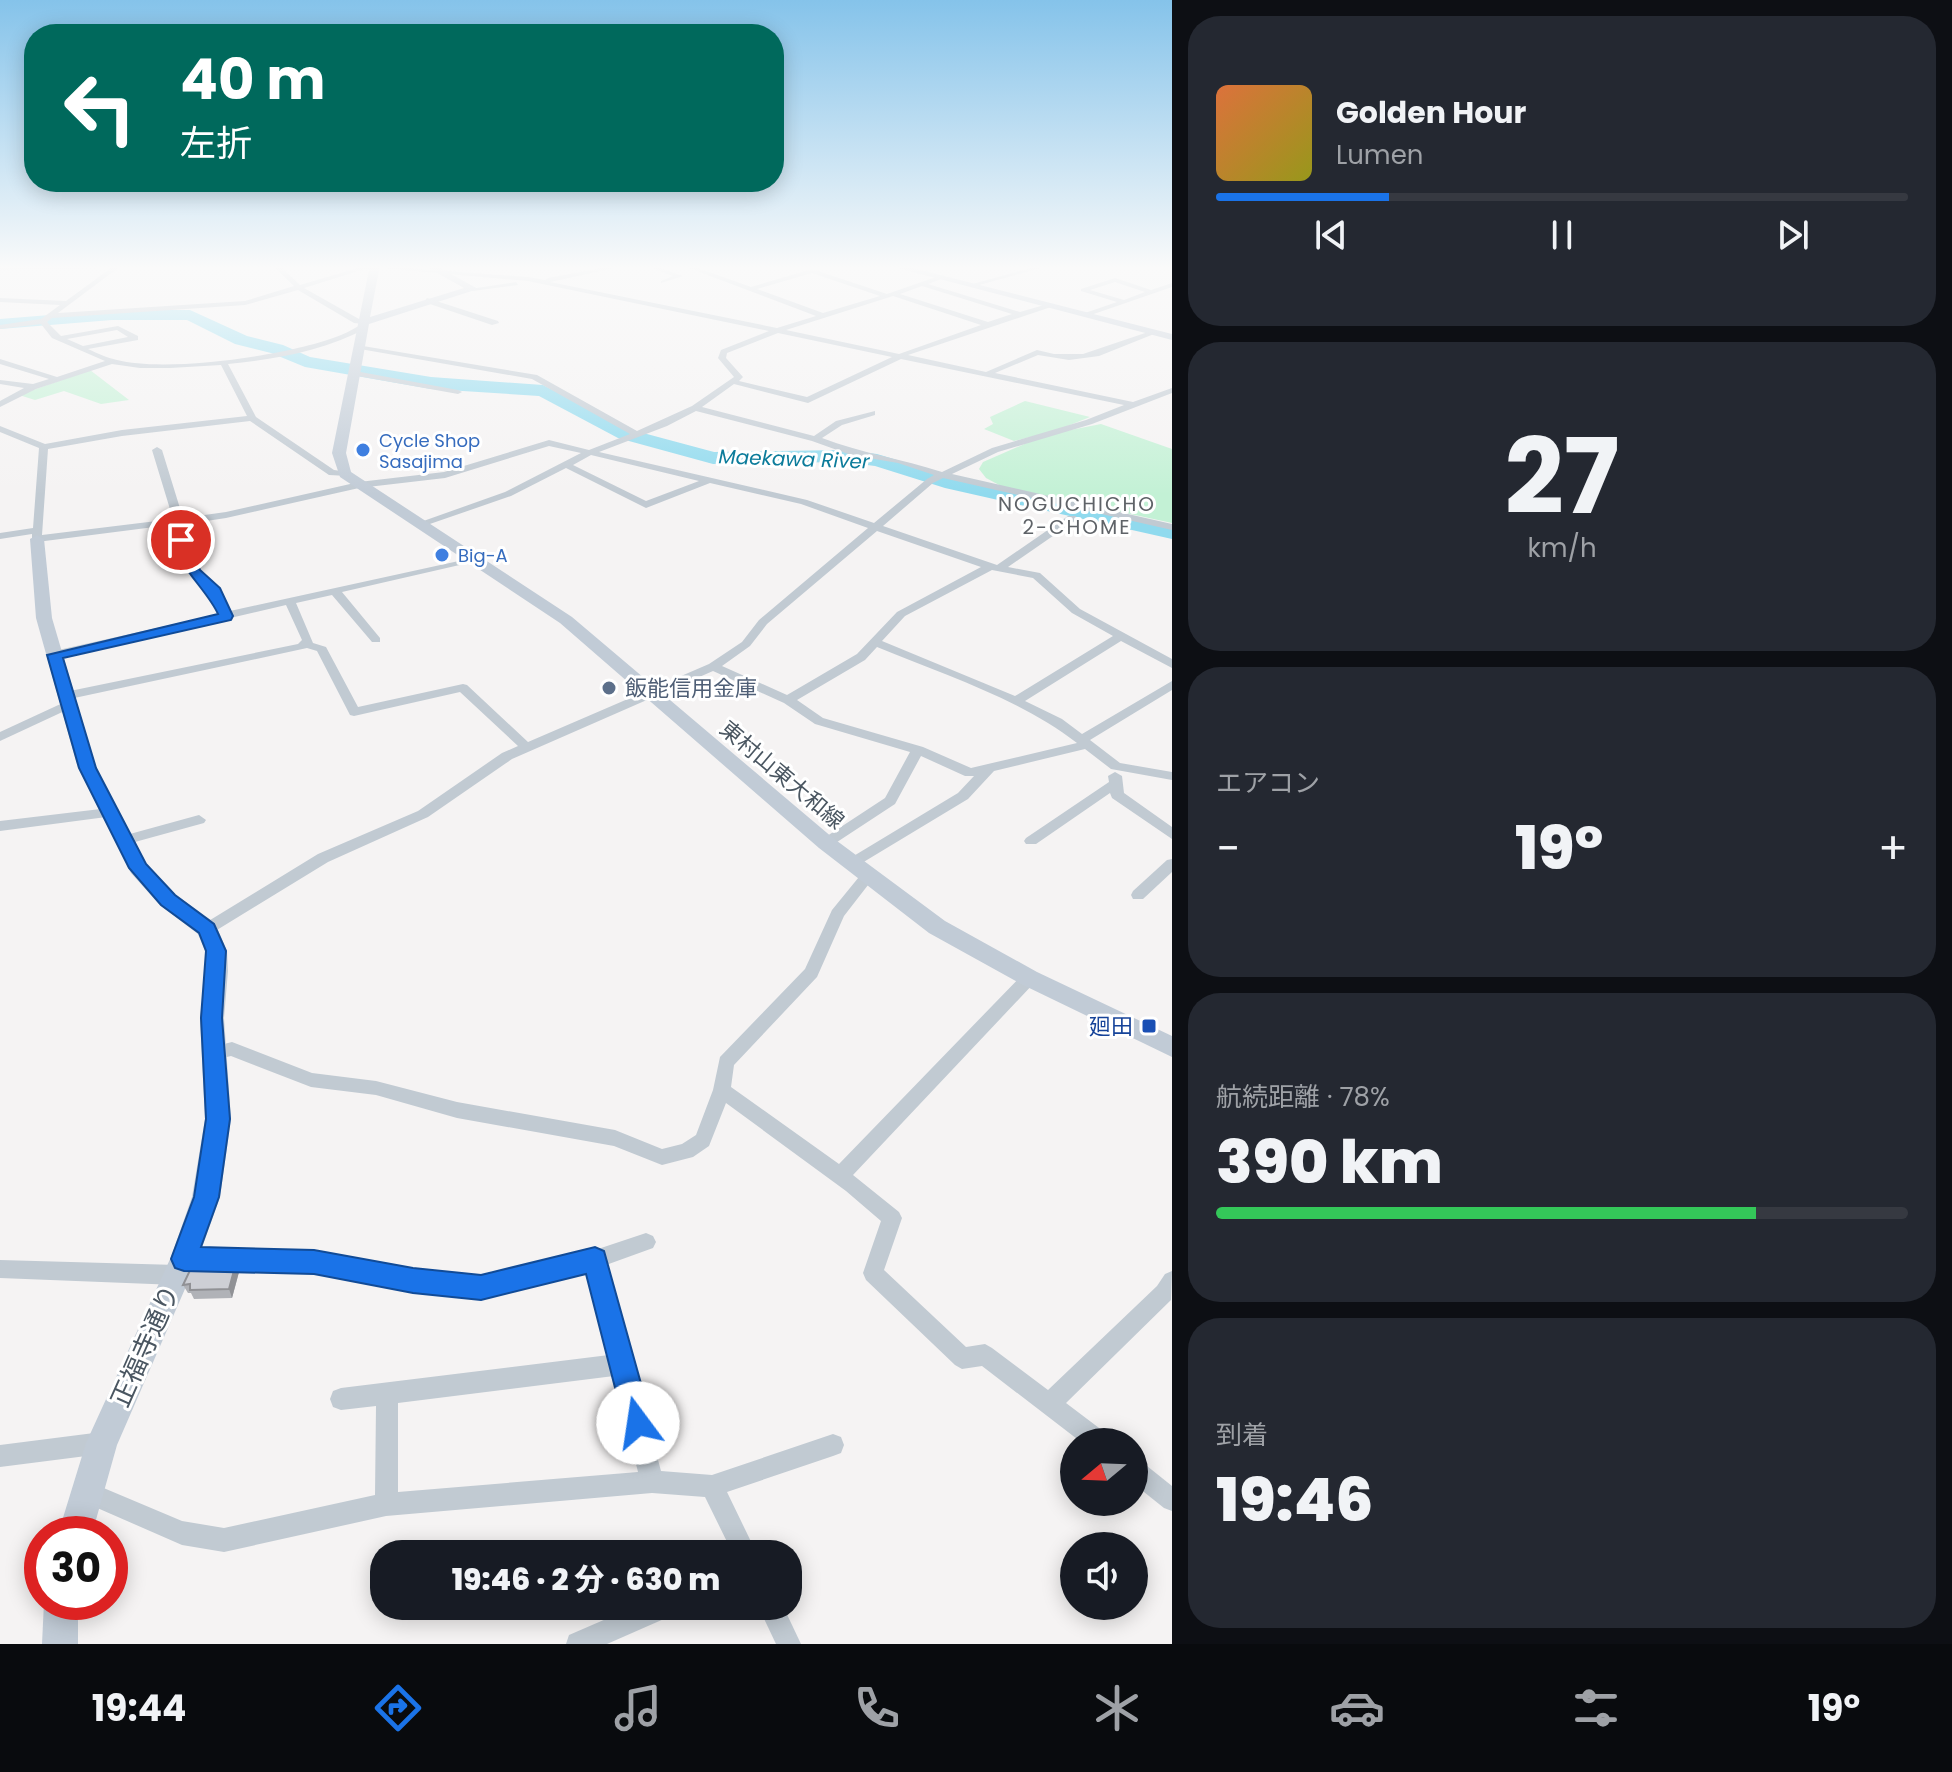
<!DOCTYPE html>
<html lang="ja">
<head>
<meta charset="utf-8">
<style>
	body { margin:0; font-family:Poppins,"Noto Sans JP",sans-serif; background:#242831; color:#f1f3f6; height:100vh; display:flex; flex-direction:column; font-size:30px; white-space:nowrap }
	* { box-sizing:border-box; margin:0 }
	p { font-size:26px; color:#9ea1a6 }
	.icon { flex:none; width:44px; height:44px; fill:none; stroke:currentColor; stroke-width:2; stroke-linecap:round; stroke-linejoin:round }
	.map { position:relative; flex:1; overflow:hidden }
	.drawer { display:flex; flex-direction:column; gap:16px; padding:16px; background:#0d0f14; width:780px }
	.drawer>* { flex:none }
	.banner { position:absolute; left:24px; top:24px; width:760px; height:168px; border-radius:32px; box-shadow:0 4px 20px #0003; background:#00695c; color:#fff; overflow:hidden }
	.needle { width:52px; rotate:251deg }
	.controls { position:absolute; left:1060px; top:1428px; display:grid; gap:16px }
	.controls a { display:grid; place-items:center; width:88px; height:88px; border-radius:50%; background:#171b24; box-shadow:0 4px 20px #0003; font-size:40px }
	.speed { position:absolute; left:24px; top:1516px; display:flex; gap:16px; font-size:40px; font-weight:700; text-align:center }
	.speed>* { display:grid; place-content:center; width:104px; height:104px; border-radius:50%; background:#171b24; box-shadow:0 4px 20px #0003; line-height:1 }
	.speed .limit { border:12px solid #d22; background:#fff; color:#111 }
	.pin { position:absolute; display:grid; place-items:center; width:68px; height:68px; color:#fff; margin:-34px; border:4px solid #fff; border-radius:50%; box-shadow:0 2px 8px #0007 }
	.me { position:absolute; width:88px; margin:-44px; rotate:346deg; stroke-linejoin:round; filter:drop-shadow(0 0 6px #0008) }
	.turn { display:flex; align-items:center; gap:28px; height:168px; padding:0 24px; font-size:36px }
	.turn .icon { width:104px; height:104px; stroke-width:2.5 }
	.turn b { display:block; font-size:56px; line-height:68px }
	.big { font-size:60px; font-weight:800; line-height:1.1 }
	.drawer .card { flex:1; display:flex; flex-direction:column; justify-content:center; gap:12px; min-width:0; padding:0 28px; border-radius:32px; background:#242831 }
	.drawer .dial { align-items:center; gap:0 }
	.dial b { font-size:104px; line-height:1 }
	.song { display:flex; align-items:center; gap:24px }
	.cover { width:96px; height:96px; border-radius:12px; background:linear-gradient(135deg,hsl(20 70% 55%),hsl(60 70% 35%)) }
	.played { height:8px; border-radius:4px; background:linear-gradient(90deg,#1a73e8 25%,#363941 25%) }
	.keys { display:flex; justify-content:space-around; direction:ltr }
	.heat { display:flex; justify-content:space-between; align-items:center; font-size:44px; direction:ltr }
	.charge { height:12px; border-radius:6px; background:linear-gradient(90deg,#34c759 78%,#363941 0) }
	.trip { position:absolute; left:370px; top:1540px; width:432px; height:80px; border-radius:32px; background:#171b24; box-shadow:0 4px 20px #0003; font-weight:800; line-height:80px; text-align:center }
	.dock { display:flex; height:128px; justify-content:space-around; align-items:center; background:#090b0e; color:#9ea1a6 }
	.dock .icon { width:56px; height:56px }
	.dock .active { color:#1a73e8 }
	.dock b { font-size:36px; color:#f1f3f6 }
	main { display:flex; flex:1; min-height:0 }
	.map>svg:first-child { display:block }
</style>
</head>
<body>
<main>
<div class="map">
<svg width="1172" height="1644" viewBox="0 0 1172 1644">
	<rect width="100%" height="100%" fill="#f5f3f3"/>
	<g fill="#c3f1d5">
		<polygon points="90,370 129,400 101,404 64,391 35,400 19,395"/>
		<polygon points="1025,401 1090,417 1055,431 1014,441 984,429 993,424 990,417"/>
		<polygon points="1101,424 1172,449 1172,523 1001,486 986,478 979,469 983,462 1045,435"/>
	</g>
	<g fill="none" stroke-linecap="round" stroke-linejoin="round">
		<polygon fill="#90daee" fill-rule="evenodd" points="112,310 190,310 247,336 283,345 310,357 431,377 543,385 632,430 714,452 843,450 877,454 950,476 1172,525 1172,539 945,488 875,466 843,462 713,464 618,438 539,396 431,389 305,367 271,353 235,344 187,320 112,320 0,329 0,319"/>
		<g fill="#c1cad2" fill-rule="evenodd">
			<path d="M 122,265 L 58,313 L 245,301 L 294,286 L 272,265 L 279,265 L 300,285 L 368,265 L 528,277 L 545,280 L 548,278 L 617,265 L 629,265 L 550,282 L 777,328 L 816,316 L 681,265 L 689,265 L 751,287 L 812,269 L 887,294 L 939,276 L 941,279 L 928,284 L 1020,312 L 1051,303 L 1051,307 L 908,355 L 986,372 L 1037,350 L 1054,354 L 1083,354 L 1154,330 L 1154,334 L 1099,356 L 1069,360 L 1038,355 L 995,373 L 1133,402 L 1172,388 L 1172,393 L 1092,424 L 998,452 L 952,474 L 1172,524 L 1172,530 L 943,478 L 933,483 L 883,526 L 997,565 L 1068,516 L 1076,516 L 1076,520 L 1008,567 L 1040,573 L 1080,609 L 1172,659 L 1172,668 L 1121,641 L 1025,701 L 1062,719 L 1082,734 L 1172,681 L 1172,690 L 1090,740 L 1120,763 L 1172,772 L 1172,780 L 1111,769 L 1085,749 L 994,771 L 968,799 L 852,869 L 847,868 L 845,864 L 847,860 L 958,793 L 974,776 L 965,776 L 921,756 L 895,804 L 831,846 L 821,846 L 819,843 L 821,840 L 885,798 L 910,752 L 815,724 L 784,703 L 713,671 L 512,759 L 428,817 L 328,862 L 212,933 L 202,933 L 199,929 L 202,925 L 318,854 L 418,811 L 502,753 L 518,746 L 460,692 L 354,716 L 350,715 L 317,651 L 307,648 L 65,700 L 61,699 L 59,696 L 65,692 L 298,644 L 302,640 L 286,605 L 54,659 L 48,655 L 54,651 L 219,614 L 210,592 L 189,571 L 170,525 L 37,542 L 32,539 L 32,534 L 0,539 L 0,533 L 33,528 L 39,448 L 0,432 L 0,426 L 45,444 L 122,430 L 247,416 L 221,365 L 170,368 L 140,368 L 112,364 L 36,389 L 0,407 L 0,401 L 24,388 L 0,384 L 0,380 L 33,384 L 49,379 L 0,364 L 0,359 L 57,377 L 105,361 L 52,338 L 41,324 L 0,329 L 0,325 L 41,319 L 60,305 L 0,302 L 0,298 L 66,301 L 111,268 L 0,270 L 0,266 ZM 371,267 L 528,281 L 769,331 L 721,350 L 718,358 L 734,377 L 692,406 L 637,431 L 537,375 L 357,345 L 357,349 L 360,349 L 532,379 L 630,434 L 589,450 L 549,440 L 444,472 L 359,482 L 226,512 L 183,518 L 162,450 L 157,447 L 152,450 L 173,519 L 42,535 L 48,449 L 122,436 L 250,421 L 329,475 L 348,476 L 348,472 L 334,470 L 256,417 L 228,364 C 276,359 324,351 367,328 L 368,320 L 359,319 L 304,288 ZM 812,273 L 880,296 L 823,313 L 757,289 ZM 922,286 L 1012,314 L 988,322 L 900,294 ZM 298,290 L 354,323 L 363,324 C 356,327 349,332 341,335 C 293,355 167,373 117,360 C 107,358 97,353 88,349 L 138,340 L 138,336 L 118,326 L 61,336 L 47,322 L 52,318 L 245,305 ZM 893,296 L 981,325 L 899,354 L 786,330 ZM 117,330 L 128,337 L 83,346 L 67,339 ZM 778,333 L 892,357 L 807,397 L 739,381 L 743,377 L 726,358 L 727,353 ZM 901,359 L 1124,405 L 1086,420 L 992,448 L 942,472 C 902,459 861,453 822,438 L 842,425 L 875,415 L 875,411 L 836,421 L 814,436 L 702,407 L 734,384 L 808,403 ZM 696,411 L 812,441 L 851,455 L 898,463 L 934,475 L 927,479 L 874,523 L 807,500 L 599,452 L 667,426 ZM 549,446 L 581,453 L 505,492 L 415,524 L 424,526 L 511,496 L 566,468 L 646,508 L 710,483 L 801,504 L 868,528 L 759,620 L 742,642 L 709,664 L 528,742 L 467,685 L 463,684 L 358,707 L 326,647 L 313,643 L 296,603 L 332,595 L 372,642 L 380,642 L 380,638 L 342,592 L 477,561 L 477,557 L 230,611 L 219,589 L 199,570 L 180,525 L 226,518 L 359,488 L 445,478 ZM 591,455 L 699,481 L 646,501 L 573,465 ZM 877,531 L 981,567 L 897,612 L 857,654 L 787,695 L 722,666 L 750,646 L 767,624 ZM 992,570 L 1033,578 L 1072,613 L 1113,636 L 1015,696 L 882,641 L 905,616 ZM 877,647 C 944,675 1019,698 1077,743 L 971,768 L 923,747 L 823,718 L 797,700 L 865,660 Z"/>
			<polygon points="643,265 652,265 683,276 661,283 661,281 673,276"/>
			<polygon points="1041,265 1051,265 972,287 969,285"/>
			<path d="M 1115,278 L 1151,290 L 1172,283 L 1172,287 L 1085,317 L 1085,313 L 1117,302 L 1081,291 L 1081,289 ZM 1115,282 L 1145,292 L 1124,300 L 1090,290 Z"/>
			<polygon points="516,282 518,285 473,291 470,289"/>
			<polygon points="427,298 498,321 499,323 492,325 424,302"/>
			<polygon points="355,371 458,390 462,392 458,394 352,375 351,373"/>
			<polygon points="67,701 71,702 73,705 71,708 0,741 0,732"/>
			<polygon points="1115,772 1122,776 1124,793 1172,827 1172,839 1112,798 1110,793 1036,844 1026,844 1024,841 1026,838 1109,782 1108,776"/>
			<polygon points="109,808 116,813 114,816 0,831 0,821"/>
			<polygon points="199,815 206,820 204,823 124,845 117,840 119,837"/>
			<polygon points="1172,859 1172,872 1143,899 1133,899 1131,895 1133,891 1167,860"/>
			<polygon points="868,871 873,872 875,876 844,916 817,977 734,1065 731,1087 839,1164 1023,974 1029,972 1035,974 1037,978 1035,982 853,1175 899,1212 902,1218 884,1270 966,1347 985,1344 992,1348 1048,1390 1157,1286 1165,1274 1172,1271 1171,1300 1066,1403 1107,1434 1110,1442 1081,1442 982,1366 962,1369 955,1365 866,1280 863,1273 881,1221 846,1191 726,1103 709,1146 693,1157 662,1165 614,1146 457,1118 376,1095 311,1087 231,1056 214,1060 208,1058 205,1053 208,1048 232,1042 312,1073 376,1081 457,1102 615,1130 662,1149 682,1144 696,1135 713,1090 720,1057 805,969 832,910 863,872"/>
			<path d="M 646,1233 L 653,1236 L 656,1242 L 653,1248 L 606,1265 L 661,1471 L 712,1475 L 833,1434 L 841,1437 L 844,1445 L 841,1453 L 833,1456 L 727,1492 L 757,1554 L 733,1554 L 705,1497 L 652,1493 L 386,1516 L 224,1552 L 182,1545 L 79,1500 L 76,1492 L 79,1484 L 87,1481 L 182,1521 L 224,1528 L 375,1495 L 376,1406 L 341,1410 L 333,1407 L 330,1399 L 333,1391 L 341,1388 L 609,1355 L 588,1270 L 481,1298 L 413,1291 L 314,1271 L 184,1268 L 187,1275 L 184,1282 L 177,1285 L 0,1278 L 0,1260 L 177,1265 L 174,1259 L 177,1252 L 184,1250 L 314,1253 L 413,1271 L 481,1278 L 595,1250 ZM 614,1376 L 638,1472 L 398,1492 L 398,1403 Z"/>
			<polygon points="102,1432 110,1435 113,1443 110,1451 102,1454 0,1467 0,1445"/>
			<polygon points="1134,1459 1142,1462 1172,1486 1172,1511 1164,1508 1134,1484"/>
			<polygon points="636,1606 676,1606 673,1615 607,1644 566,1644 569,1635"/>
			<polygon points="758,1606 783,1606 801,1644 776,1644"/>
		</g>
		<g fill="#c1cbd6" fill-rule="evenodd">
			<polygon points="342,265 380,265 370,317 464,288 423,265 435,265 478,289 369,324 346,453 351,472 572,617 833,838 945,921 1037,972 1172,1036 1172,1057 1021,984 929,933 819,848 560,623 340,477 332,453 369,270"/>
			<polygon points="886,265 901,265 1172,334 1172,340"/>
			<polygon points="37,535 44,539 52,618 96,768 146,864 176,895 215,923 227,951 228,971 224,1018 231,1119 220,1197 198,1259 117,1445 92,1534 58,1534 86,1443 171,1257 192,1197 205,1119 200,1018 206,971 205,951 198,934 160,905 131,873 78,768 36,618 30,539"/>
			<polygon points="44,1602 78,1602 78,1644 42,1644"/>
		</g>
	</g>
	<polygon fill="#b0b2b7" points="236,1263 239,1272 232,1298 194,1299 191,1293 188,1293 183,1285"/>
	<polygon fill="#909195" points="236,1263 239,1272 232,1298 229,1289"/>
	<polygon fill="#cdcfd5" stroke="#909195" stroke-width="2" points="194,1262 236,1263 229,1289 190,1290 190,1284 183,1285"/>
	<linearGradient id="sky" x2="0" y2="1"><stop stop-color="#85c3ea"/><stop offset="0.54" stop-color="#fafafa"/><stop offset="1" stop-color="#fafafa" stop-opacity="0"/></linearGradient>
	<rect width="1172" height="495" fill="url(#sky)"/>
	<path fill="#1a73e8" stroke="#114b97" stroke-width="2" d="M 176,537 L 186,537 L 200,570 L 220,588 L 233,616 L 231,620 L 63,658 L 96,768 L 146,864 L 175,895 L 214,924 L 226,951 L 222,1018 L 230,1119 L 219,1197 L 201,1247 L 314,1250 L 413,1268 L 481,1275 L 595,1247 L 604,1251 L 652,1423 L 648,1433 L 638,1437 L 628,1433 L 624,1423 L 586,1274 L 481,1300 L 413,1293 L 314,1274 L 184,1271 L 175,1268 L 171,1259 L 194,1197 L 206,1119 L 201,1018 L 206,951 L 199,933 L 161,905 L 129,868 L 79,768 L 47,655 L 218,614 C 207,589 172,562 176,537 Z"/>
	<g fill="#3f7fe0" stroke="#fff" stroke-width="3">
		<circle cx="363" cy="450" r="8"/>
		<circle cx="442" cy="555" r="8"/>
	</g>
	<circle fill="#5c6f8a" stroke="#fff" stroke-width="3" cx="609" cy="688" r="8"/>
	<rect fill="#1a4fb4" stroke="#fff" stroke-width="3" x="1141" y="1018" width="16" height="16" rx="4"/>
	<g text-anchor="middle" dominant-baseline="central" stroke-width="6" stroke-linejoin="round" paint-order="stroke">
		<g font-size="18" fill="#366cbe" stroke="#fff" text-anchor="start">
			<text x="379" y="440">Cycle Shop<tspan x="379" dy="21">Sasajima</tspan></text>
			<text x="458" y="555">Big-A</text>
		</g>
		<g font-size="20" font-style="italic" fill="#0c7c9b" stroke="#fff">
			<text transform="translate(794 459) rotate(2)">Maekawa River</text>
		</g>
		<g font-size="20" letter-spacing="2" fill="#5f6368" stroke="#fff">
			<text x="1077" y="504">NOGUCHICHO<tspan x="1077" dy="23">2-CHOME</tspan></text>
		</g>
		<g font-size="22" fill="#4e5e75" stroke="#fff" text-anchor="start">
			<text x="625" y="688">飯能信用金庫</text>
		</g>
		<g font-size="22" fill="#4a5661" stroke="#fff">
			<text transform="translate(782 775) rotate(40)">東村山東大和線</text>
		</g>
		<g font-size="22" fill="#164399" stroke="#fff" text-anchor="end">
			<text x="1133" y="1026">廻田</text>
		</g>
		<g font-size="26" fill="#4a5661" stroke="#fff">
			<text transform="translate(145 1346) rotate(-66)">正福寺通り</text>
		</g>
	</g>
</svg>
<div class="controls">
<a><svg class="needle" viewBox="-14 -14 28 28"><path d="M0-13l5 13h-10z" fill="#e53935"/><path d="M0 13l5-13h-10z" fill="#9ea1a6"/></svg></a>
<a><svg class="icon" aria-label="sound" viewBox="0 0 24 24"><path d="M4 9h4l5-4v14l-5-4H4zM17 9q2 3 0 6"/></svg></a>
</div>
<div class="speed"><div class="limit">30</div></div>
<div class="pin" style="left:181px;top:540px;background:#d93025"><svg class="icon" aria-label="arrive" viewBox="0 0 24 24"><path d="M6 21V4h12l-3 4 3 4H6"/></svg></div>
<svg class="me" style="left:638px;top:1423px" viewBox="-20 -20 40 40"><circle r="19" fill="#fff"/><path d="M0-13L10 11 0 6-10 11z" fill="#1a73e8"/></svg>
<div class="trip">19:46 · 2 分 · 630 m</div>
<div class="banner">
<div class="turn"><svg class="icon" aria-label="left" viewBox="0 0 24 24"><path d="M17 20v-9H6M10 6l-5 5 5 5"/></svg><div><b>40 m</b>左折</div></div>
</div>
</div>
<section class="drawer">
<div class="card">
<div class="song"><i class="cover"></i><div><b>Golden Hour</b><p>Lumen</p></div></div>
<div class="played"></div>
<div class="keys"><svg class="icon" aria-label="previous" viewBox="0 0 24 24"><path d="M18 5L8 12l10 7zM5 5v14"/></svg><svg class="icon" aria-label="pause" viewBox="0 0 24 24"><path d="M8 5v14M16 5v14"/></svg><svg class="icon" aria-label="next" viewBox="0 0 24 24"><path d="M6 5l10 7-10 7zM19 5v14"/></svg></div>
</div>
<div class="card dial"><b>27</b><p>km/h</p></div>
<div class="card"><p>エアコン</p>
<div class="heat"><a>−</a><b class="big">19°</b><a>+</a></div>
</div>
<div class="card"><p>航続距離 · 78%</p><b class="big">390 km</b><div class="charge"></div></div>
<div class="card"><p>到着</p><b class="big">19:46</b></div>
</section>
</main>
<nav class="dock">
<b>19:44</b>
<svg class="icon active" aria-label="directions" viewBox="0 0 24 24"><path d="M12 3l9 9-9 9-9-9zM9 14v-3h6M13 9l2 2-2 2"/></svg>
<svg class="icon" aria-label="music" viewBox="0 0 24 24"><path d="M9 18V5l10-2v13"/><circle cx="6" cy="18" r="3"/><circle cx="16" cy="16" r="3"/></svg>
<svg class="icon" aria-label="phone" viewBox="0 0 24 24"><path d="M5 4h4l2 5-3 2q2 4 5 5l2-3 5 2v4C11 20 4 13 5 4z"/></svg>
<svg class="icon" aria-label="climate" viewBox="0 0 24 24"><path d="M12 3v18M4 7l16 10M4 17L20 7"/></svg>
<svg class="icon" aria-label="car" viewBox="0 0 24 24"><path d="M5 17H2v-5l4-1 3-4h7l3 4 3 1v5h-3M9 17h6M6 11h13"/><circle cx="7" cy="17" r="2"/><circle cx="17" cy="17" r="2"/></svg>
<svg class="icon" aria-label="filters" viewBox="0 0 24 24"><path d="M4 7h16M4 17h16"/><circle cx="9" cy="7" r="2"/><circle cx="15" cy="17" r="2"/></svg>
<b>19°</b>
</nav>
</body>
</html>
